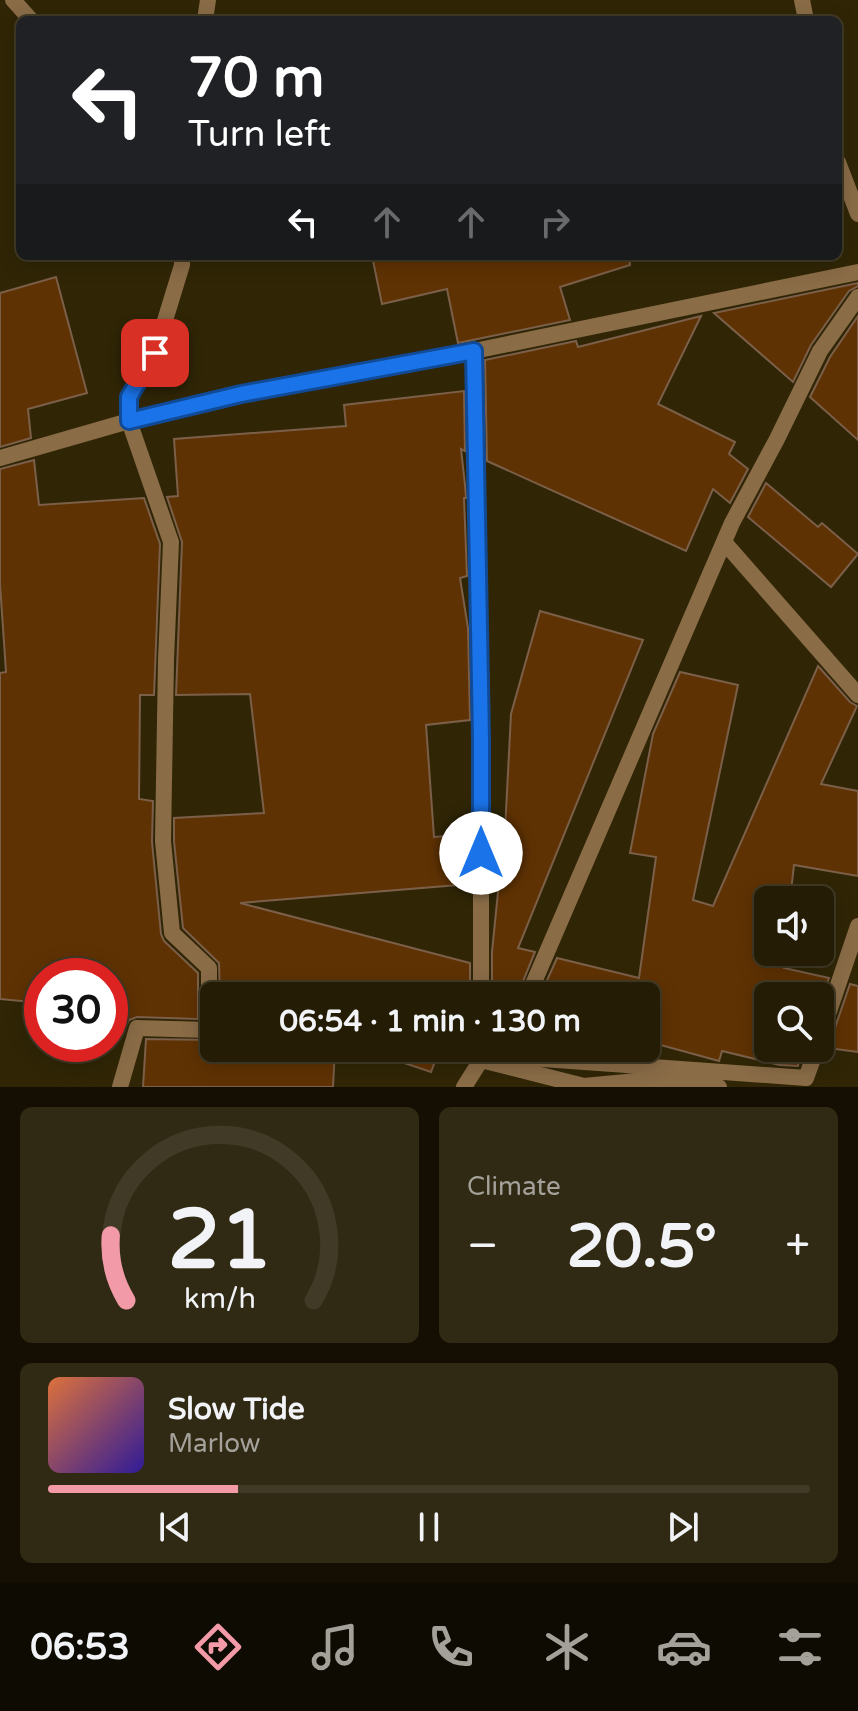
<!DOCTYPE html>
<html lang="en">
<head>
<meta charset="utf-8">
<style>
	body { margin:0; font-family:"Varela Round",sans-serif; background:#302913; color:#f1f3f6; height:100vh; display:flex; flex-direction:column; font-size:30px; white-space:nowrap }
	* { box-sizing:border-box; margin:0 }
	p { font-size:26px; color:#a3a19a }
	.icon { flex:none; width:44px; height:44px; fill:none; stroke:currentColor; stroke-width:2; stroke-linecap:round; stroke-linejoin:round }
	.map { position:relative; height:1087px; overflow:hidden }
	.drawer { display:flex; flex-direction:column; gap:20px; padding:20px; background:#140f02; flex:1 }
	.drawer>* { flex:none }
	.guide { position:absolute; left:16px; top:16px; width:826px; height:244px; border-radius:12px; box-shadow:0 4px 20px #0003,0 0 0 2px #413a26; background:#202124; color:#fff; overflow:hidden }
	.fabs { position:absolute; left:754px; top:886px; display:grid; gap:16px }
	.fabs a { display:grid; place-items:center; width:80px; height:80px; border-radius:12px; background:#241c04; box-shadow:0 4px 20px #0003,0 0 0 2px #413a26; font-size:40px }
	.speed { position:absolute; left:24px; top:958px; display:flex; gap:16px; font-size:40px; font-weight:700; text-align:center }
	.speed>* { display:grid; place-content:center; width:104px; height:104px; border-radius:50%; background:#241c04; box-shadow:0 4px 20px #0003,0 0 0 2px #413a26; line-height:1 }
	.speed .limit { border:12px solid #d22; background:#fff; color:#111 }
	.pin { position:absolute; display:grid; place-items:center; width:68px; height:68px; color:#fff; margin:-34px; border-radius:16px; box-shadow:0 4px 12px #0006 }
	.me { position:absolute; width:88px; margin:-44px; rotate:0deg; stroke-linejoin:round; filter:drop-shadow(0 0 6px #0008) }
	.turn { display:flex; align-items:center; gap:28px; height:168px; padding:0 40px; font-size:36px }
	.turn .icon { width:104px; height:104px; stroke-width:2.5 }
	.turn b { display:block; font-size:56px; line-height:68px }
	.lanes { display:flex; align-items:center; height:76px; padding:0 40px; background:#0003; justify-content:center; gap:40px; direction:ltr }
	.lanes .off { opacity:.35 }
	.big { font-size:60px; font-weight:700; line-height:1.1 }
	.drawer .tile { flex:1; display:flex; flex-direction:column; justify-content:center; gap:12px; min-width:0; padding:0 28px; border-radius:12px; background:#302913 }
	.drawer .dial { align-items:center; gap:0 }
	.dial svg { height:208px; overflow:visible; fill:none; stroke:#413a26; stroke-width:7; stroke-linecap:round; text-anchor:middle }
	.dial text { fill:#f1f3f6; stroke:none }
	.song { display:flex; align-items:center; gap:24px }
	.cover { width:96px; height:96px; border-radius:12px; background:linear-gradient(135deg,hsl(20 70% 55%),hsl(250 70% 35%)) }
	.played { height:8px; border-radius:4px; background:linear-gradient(90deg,#f39aa8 25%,#413a26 25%) }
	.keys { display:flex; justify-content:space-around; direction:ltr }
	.heat { display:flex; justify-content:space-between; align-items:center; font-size:44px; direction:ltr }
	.drawer .tiles { flex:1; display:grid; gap:20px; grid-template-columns:1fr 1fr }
	.tile:last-child { grid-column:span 2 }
	.trip { position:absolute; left:200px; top:982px; width:460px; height:80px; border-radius:12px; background:#241c04; box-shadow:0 4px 20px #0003,0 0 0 2px #413a26; font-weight:700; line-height:80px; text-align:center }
	.dock { display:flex; height:128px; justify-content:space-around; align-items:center; background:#0e0b02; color:#a3a19a }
	.dock .icon { width:56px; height:56px }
	.dock .on { color:#f39aa8 }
	.dock b { font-size:36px; color:#f1f3f6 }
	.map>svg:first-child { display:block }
</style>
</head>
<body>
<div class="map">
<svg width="858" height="1087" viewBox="0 0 858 1087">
	<rect width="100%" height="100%" fill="#302606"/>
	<g fill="#5f3203" stroke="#7b5f49" stroke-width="2">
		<polygon points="372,256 629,256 630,265 560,287 570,320 458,343 447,289 382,304"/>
		<polygon points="56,277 87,393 28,409 31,438 0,447 0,293"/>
		<polygon points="858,283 858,286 849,291 811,345 793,382 714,313"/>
		<polygon points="701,316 658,404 735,442 729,454 748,469 730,503 713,489 686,551 487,461 485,360 576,341 578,347"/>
		<polygon points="858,316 858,440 810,397 830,357"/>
		<polygon points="464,391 465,451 461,449 465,485 466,498 464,498 467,576 460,578 468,628 470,720 426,725 434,837 470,834 470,884 240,903 470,963 470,996 220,996 219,963 183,928 174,841 174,818 264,813 250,694 176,695 182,542 167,497 178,496 174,439 346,426 344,405"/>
		<polygon points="34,460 39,505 144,498 160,544 154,695 140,695 139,799 153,801 152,842 161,934 164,941 198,973 198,1019 137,1017 129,1020 126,1026 110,1025 110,976 42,976 42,1003 0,999 0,673 6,672 0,584 0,469"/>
		<polygon points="766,483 818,527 822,523 858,554 831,587 748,517"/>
		<polygon points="540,611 643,640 518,948 535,952 517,996 492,996 492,952 499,882 492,882 492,832 505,831 511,714"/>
		<polygon points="818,666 850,702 857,706 821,784 858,791 858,876 794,865 790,900 768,900 768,952 785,952 784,968 829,978 820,1004 820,996 768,996 768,1048 802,1048 798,1066 780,1065 722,1051 719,1061 646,1041 646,996 540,996 557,958 639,978 656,857 630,853 653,734 680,672 738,685 693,900 713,906"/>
		<polygon points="850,984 858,986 858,1052 828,1048"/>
		<polygon points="146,1039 214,1040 214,1048 335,1048 333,1087 143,1087"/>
		<polygon points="360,1048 440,1048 431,1072"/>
		<polygon points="571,1048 624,1048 623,1054 581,1051"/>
	</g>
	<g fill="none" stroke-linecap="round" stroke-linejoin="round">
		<g stroke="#8a6c47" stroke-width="16">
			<polyline points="13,0 31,20"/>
			<polyline points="802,0 806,20"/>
			<polyline points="205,20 208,0"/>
			<polyline points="838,162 858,214"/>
			<polyline points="474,351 481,739 481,996"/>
			<polyline points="0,458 129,421 241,394 474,351 858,272"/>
			<polyline points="724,542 858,695"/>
			<polyline points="528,996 732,523 777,439 820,351 858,297"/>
			<polyline points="820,1038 858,926"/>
			<polyline points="481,1048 481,1060 584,1086 647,1080 703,1081 719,1087"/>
			<polyline points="502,1056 806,1078 817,1048"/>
			<polyline points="120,1087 137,1028 209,1030 209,968 172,933 163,841 166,660 171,542 129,421 129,397 155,353 182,265 182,256"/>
			<polyline points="464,1087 481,1060 489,1058"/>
		</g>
	</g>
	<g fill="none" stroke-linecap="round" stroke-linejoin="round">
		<defs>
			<polyline id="route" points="155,353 129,397 129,421 241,394 474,351 481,739 481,853"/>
		</defs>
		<use href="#route" stroke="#114b97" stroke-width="20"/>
		<use href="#route" stroke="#1a73e8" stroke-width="14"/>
	</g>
</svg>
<div class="fabs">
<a><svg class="icon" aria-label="sound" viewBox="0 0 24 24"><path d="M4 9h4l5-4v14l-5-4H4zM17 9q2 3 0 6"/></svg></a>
<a><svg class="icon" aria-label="search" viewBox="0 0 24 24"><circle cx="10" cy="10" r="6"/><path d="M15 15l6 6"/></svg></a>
</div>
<div class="speed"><div class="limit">30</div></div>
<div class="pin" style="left:155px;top:353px;background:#d93025"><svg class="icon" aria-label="arrive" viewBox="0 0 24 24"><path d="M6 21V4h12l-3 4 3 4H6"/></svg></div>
<svg class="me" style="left:481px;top:853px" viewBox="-20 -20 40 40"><circle r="19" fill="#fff"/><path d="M0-13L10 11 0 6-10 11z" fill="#1a73e8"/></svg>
<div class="trip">06:54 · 1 min · 130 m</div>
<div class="guide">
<div class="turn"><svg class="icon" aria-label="left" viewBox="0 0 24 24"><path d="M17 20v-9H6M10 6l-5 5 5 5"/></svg><div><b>70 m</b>Turn left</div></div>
<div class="lanes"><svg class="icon" aria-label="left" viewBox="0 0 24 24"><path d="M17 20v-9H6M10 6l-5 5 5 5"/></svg><svg class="icon off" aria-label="ahead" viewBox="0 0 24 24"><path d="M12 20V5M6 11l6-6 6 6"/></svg><svg class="icon off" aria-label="ahead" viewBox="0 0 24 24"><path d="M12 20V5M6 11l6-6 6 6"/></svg><svg class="icon off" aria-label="right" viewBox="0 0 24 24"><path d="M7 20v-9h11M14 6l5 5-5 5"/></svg></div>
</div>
</div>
<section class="drawer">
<div class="tiles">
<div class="tile dial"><svg viewBox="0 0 100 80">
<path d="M14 69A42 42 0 1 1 86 69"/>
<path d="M14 69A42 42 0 0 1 8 44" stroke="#f39aa8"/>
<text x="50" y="56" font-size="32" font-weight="700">21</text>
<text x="50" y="72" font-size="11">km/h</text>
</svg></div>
<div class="tile"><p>Climate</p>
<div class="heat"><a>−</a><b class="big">20.5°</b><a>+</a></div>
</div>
<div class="tile">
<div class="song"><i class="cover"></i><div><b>Slow Tide</b><p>Marlow</p></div></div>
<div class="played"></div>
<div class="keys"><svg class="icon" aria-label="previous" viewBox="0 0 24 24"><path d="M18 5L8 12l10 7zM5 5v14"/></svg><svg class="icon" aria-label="pause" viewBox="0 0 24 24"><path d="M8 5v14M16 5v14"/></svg><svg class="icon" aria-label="next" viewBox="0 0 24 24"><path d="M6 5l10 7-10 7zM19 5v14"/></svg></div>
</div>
</div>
</section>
<nav class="dock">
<b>06:53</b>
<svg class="icon on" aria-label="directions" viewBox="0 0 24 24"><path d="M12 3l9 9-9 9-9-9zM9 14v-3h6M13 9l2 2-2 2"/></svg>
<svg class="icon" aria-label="music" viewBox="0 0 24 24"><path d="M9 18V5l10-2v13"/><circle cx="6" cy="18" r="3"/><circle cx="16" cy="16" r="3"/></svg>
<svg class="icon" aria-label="phone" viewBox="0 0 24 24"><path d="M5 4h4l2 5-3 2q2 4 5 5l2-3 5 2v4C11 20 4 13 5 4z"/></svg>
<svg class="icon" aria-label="climate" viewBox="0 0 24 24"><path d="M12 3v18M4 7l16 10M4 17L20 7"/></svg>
<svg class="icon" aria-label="car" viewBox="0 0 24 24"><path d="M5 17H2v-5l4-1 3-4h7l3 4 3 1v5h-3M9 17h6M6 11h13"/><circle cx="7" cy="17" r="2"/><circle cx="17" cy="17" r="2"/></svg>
<svg class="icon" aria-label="filters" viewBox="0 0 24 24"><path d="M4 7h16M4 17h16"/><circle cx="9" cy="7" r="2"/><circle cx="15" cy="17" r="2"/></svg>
</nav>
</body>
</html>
